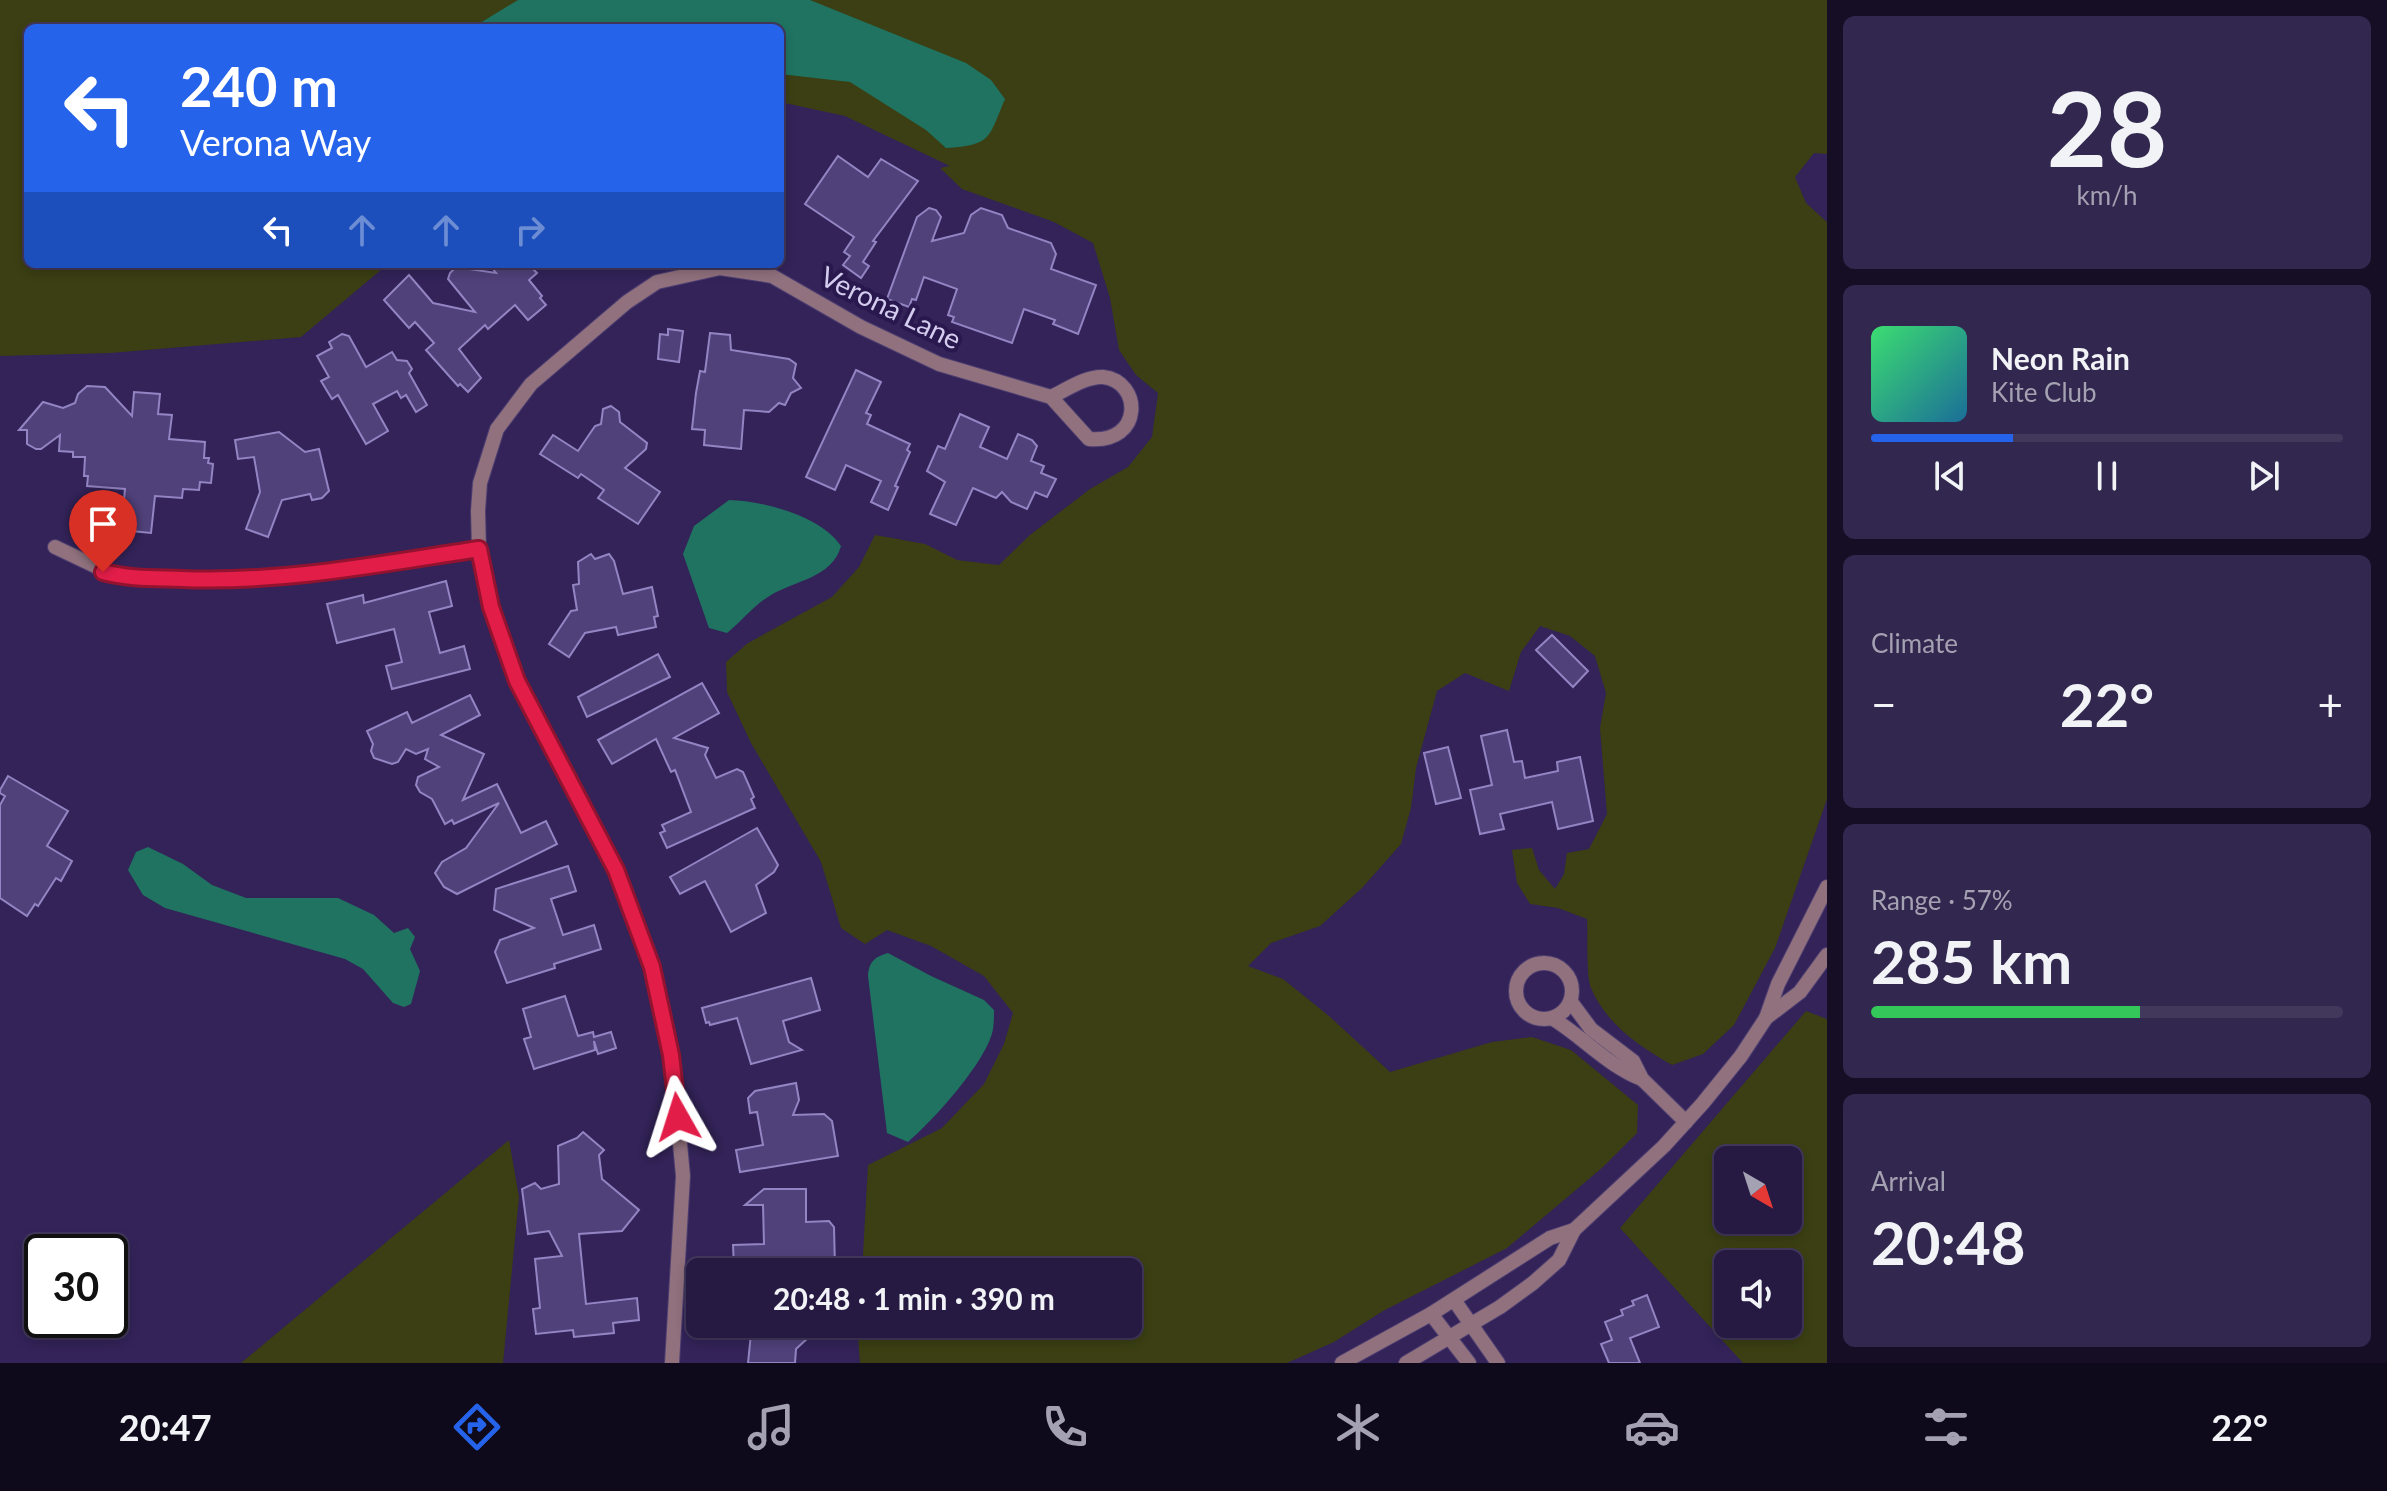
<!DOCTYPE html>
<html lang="en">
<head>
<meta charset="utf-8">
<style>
	body { margin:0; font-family:Lato,sans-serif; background:#32274e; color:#f1f3f6; height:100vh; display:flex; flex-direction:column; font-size:30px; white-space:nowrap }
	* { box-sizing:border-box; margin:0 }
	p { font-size:26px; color:#a4a1b2 }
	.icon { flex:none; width:44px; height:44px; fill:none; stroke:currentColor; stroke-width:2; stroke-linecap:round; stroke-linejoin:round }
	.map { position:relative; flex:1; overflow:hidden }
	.side { display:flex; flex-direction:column; gap:16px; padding:16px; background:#150e25; width:560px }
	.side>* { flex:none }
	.top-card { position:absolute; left:24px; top:24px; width:760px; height:244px; border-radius:12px; box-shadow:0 4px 12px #0003,0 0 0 2px #42385c; background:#2563eb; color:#fff; overflow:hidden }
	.needle { width:52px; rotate:141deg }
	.controls { position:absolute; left:1714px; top:1146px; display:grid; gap:16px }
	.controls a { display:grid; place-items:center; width:88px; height:88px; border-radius:12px; background:#261a43; box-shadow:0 4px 12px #0003,0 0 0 2px #42385c; font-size:40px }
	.speed { position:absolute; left:24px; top:1234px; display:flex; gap:16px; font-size:40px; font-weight:700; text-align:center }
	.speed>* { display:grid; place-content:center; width:104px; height:104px; border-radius:50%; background:#261a43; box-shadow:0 4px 12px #0003,0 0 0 2px #42385c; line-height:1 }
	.speed .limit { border:4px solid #111; border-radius:12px; background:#fff; color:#111 }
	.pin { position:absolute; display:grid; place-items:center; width:68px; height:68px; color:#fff; margin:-82px -34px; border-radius:50% 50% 50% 0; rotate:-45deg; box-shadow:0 0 8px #0007 }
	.pin .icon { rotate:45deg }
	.me { position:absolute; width:88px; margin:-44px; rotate:354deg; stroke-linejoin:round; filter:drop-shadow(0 0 6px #0008) }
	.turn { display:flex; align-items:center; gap:28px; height:168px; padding:0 24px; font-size:36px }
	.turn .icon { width:104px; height:104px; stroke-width:2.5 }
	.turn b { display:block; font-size:56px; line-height:68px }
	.lanes { display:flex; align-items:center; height:76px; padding:0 24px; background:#0003; justify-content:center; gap:40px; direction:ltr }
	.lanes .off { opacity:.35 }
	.big { font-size:60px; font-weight:700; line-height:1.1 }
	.side .widget { flex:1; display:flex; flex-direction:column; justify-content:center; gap:12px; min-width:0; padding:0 28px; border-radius:12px; background:#32274e }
	.side .dial { align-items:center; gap:0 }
	.dial b { font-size:104px; line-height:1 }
	.song { display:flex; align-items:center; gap:24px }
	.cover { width:96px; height:96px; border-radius:12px; background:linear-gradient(135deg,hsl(140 70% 55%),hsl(200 70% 35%)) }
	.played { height:8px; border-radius:4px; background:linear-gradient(90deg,#2563eb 30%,#42385c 30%) }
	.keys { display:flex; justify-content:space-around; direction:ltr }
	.heat { display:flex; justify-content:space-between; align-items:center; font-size:44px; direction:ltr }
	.charge { height:12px; border-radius:6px; background:linear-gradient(90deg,#34c759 57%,#42385c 0) }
	.trip { position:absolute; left:686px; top:1258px; width:456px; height:80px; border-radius:12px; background:#261a43; box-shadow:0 4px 12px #0003,0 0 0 2px #42385c; font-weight:700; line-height:80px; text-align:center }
	.dock { display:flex; height:128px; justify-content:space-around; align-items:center; background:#0f0a1b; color:#a4a1b2 }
	.dock .icon { width:56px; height:56px }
	.dock .active { color:#2563eb }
	.dock b { font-size:36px; color:#f1f3f6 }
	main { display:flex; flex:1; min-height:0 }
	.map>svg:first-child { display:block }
</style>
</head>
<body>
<main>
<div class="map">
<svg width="1827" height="1363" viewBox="0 0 1827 1363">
	<rect width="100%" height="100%" fill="#332359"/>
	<g fill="#3b3f13" fill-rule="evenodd">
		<path d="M 0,0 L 1827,0 L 1827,154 L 1814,153 L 1795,177 L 1806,203 L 1827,222 L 1827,799 L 1775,948 L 1734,1025 L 1703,1054 L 1672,1065 C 1640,1047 1606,1024 1591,988 C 1586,976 1588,935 1587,919 L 1558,908 L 1530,904 L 1517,883 L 1512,850 L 1532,848 L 1539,870 L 1555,889 L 1564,874 L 1567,853 L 1589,849 L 1607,814 L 1600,728 L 1606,693 L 1595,656 L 1570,636 L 1540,626 L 1521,652 L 1509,691 L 1465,673 L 1437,691 L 1416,768 L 1411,808 L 1401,844 L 1362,888 L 1320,926 L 1271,943 L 1248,966 L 1283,979 L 1329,1016 L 1390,1072 L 1492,1042 L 1532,1037 L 1571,1050 L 1638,1105 L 1637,1133 L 1603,1167 L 1507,1248 L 1383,1311 L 1334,1342 L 1287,1363 L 860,1363 L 857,1324 L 1128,1324 L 1128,1272 L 862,1272 L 868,1165 L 942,1128 L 984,1084 L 1004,1044 L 1013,1013 L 984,976 L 931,946 L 887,930 L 865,944 L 841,928 L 821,862 L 751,743 L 727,692 L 726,662 L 748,643 L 832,597 L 859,567 L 875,535 L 925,544 L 957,560 L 999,565 L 1030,535 L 1090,489 L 1128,467 L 1152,437 L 1158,393 L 1136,375 L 1119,350 L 1110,298 L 1093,243 L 1054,222 L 962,189 L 940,168 L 950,166 L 845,116 L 780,102 L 780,28 L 28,28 L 28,264 L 388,264 L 301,337 L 110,353 L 0,356 Z"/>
		<path d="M 1806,1011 L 1827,1019 L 1827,1363 L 1743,1363 L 1620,1228 ZM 1788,1160 L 1788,1220 L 1728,1220 L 1728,1160 ZM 1788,1264 L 1788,1324 L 1728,1324 L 1728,1264 Z"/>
		<polygon points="509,1140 519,1197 503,1363 241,1363"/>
	</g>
	<g fill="#1f7360">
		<path d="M 518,0 L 810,0 L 966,63 L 991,80 L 1005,99 C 988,139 992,145 946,148 L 926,130 L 850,82 L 780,74 L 780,28 L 472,28 Z"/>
		<path d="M 729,500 C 764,501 821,516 841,546 C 832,578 796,580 771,595 C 754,605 742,621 727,633 L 709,628 L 683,554 L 694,526 Z"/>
		<polygon points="148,847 183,864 212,885 246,898 338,898 374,915 394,933 408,928 415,937 410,949 420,971 411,1004 404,1007 393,1003 363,969 345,959 165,908 143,895 128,870 136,852"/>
		<path d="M 888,953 L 931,976 L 984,1000 L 994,1010 C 994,1016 994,1023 993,1029 C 988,1060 932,1122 908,1142 L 887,1133 L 868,976 C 869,961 875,957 888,953 Z"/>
	</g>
	<g fill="#50417a" stroke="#9385c3" stroke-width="2">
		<polygon points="838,156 868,177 881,159 918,181 873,241 876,242 863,262 869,266 861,278 843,265 850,256 844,252 854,237 805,204"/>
		<polygon points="929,208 936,210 941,217 932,241 964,233 971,215 981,208 1002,215 1008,228 1051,243 1056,254 1051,269 1096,285 1078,334 1053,324 1055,320 1024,309 1012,343 952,322 954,317 948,315 957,289 924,277 916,300 912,299 909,307 887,299 917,217"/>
		<polygon points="489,264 528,264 537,273 529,280 542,296 540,298 546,305 528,320 515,305 488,329 485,325 459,349 481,378 468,392 460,384 458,386 426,350 434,343 415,322 409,328 384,300 409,275 433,303 475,312 448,279 450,273 456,267 496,273"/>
		<polygon points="668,329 683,331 679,362 658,359 660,334 668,335"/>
		<polygon points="710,333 730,335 731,350 789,359 796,364 793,378 801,388 791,393 785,405 779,403 769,412 744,410 741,449 704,445 705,430 692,429 696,393 700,371 705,372"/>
		<polygon points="342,334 349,336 366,367 392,352 397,360 407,361 412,369 409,373 427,405 416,412 406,395 401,398 397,391 373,404 388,431 366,444 338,395 332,399 321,381 329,377 317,356 332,348 329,342"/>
		<polygon points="856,370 881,382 866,413 871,415 867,424 910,444 907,450 910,452 895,486 898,487 888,510 871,502 881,481 846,465 835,490 806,477"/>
		<polygon points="87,386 105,387 132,416 134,392 160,394 158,414 172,415 169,439 205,442 204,458 209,458 208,463 213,464 211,483 200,482 199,490 183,489 182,498 155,496 151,533 121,530 125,489 87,486 88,476 84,476 85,457 73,457 73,452 59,451 60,435 41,449 36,449 27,444 27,430 19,430 43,402 63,408 75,403 78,394"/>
		<polygon points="611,406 619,412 620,422 647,443 646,449 625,468 660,492 638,524 598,498 604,490 581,474 578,478 540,454 553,435 578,451 595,426 601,424 603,409"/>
		<polygon points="960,414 989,427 980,447 1007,459 1018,434 1032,440 1037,446 1031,461 1044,466 1041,473 1056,479 1047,497 1035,492 1027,509 1011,502 1002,492 996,498 973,488 956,525 930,514 945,482 927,471 938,446 945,449"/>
		<polygon points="279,432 305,452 319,449 329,491 322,498 312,500 310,494 282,500 268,537 246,529 260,492 254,457 238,459 235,440"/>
		<polygon points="591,554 595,559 609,554 614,561 623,594 652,587 658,616 654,617 656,627 618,635 616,627 585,633 569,657 549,644 571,611 577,610 573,585 579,584 578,562"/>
		<polygon points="446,581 452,606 429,612 440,653 464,646 470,669 392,689 386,666 402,662 394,629 337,643 327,604 363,595 364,603"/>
		<polygon points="1552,635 1588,671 1573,687 1536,650"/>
		<polygon points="658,654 670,677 587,717 578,697"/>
		<polygon points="702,683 719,713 674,738 708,748 705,755 716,778 737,769 743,772 754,797 751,799 755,808 667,848 660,833 665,831 662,825 691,812 675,770 671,772 656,739 612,764 598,740"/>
		<polygon points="470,695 480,715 441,735 484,754 463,800 497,784 521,833 546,821 557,844 457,894 444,887 435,873 442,862 466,848 499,803 454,824 452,820 445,824 432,799 420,792 416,785 418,777 439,767 425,759 428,749 416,754 406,749 398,762 392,764 374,758 371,751 373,744 367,731 407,712 412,723"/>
		<polygon points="1507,730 1514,762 1522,761 1525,778 1558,771 1557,762 1580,757 1593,821 1558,829 1552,802 1500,814 1504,829 1480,834 1470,790 1492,785 1481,736"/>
		<polygon points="1448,747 1461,798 1436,804 1424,753"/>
		<polygon points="8,776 68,811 47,846 72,861 61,881 56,878 38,906 35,904 27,916 0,898 0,805 5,796 0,793 0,790"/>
		<polygon points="757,828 778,865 774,872 756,885 766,913 731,932 705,881 680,894 670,877"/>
		<polygon points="568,866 576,891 551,899 563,935 594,925 601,949 554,964 555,968 507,983 495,952 500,940 534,928 494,910 496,889"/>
		<polygon points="811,978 820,1010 783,1021 789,1042 802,1050 751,1064 737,1018 710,1025 709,1022 706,1023 702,1008"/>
		<polygon points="565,996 578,1036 593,1032 594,1037 611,1032 616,1048 598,1054 594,1041 595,1050 534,1069 524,1039 531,1037 523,1009"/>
		<polygon points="796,1083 799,1100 793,1115 824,1114 832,1121 838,1156 740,1172 736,1150 763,1145 757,1112 750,1113 748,1098 755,1091"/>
		<polygon points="583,1132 604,1150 599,1155 602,1179 639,1210 622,1231 579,1234 586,1304 637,1298 639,1320 613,1323 614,1333 574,1337 573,1330 536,1334 533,1309 540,1308 535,1259 562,1256 549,1231 528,1234 522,1189 535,1183 541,1189 559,1184 558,1146 577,1138"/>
		<polygon points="764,1189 806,1189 806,1222 829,1221 834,1227 835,1267 811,1267 812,1272 799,1272 799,1269 780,1269 780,1267 734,1268 733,1245 764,1244 763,1205 745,1205"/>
		<polygon points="1647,1295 1659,1327 1630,1338 1640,1363 1609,1363 1601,1344 1612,1340 1605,1322 1623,1315 1621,1310 1634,1305 1632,1301"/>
		<polygon points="752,1324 823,1324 796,1349 795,1363 748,1363"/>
	</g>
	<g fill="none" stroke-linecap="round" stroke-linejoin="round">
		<defs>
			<g id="minor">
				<polyline points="55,547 114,575 206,580 247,580 312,574 479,549"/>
				<circle cx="1544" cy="991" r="28"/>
				<polyline points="1571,1002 1591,1029 1633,1061 1642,1079 1686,1122"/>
				<path d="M 1552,1018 C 1583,1037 1608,1066 1642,1079"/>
				<polyline points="1766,1018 1800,992 1827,955"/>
				<polyline points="1454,1300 1498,1363"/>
				<polyline points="1431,1314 1469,1363"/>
				<path d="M 672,1363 L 683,1176 L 674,1079 L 665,1022 L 652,967 L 616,870 L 581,799 L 535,718 L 517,681 L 491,607 L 479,549 L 478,511 L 480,483 L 497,429 L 531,384 L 627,302 L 657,282 L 720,268 L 772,276 L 861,327 L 939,364 L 1051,397 L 1089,439 C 1144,444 1142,381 1103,377 C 1086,376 1066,390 1051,397"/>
				<polyline points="1342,1363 1431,1314 1550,1238 1574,1230"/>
				<polyline points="1406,1363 1500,1307 1533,1283 1559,1260 1574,1230 1664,1146 1703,1103 1741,1056 1766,1018 1778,984 1827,887"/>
			</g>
		</defs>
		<use href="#minor" stroke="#4d3e71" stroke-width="16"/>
		<use href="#minor" stroke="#90717d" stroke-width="14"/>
	</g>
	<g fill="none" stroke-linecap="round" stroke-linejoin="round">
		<defs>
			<path id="route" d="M 103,572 C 129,579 156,578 182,579 C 282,583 380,564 479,549 L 491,607 L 517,681 L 616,870 L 652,967 L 671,1055 L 678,1117"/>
		</defs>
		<use href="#route" stroke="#92132f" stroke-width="20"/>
		<use href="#route" stroke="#e11d48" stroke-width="14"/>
	</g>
	<g text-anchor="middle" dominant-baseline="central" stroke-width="8" stroke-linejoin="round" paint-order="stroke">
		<g font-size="28" fill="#d3ccee" stroke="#29184d">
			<text transform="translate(891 307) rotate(26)">Verona Lane</text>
		</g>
	</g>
</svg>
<div class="controls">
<a><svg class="needle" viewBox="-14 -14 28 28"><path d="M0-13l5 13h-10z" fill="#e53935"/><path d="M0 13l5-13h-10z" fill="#a4a1b2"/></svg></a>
<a><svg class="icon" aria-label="sound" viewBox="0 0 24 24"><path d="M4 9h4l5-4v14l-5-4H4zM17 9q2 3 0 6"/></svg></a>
</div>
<div class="speed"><div class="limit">30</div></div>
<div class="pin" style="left:103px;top:572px;background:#d93025"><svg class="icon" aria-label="arrive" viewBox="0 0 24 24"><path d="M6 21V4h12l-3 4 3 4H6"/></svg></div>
<svg class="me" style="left:678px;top:1117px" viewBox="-20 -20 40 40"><path d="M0-17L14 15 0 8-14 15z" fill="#e11d48" stroke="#fff" stroke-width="4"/></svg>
<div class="trip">20:48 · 1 min · 390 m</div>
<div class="top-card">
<div class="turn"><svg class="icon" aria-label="left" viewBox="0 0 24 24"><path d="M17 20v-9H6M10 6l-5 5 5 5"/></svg><div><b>240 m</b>Verona Way</div></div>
<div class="lanes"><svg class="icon" aria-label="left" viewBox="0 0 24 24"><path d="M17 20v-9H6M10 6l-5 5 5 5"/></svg><svg class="icon off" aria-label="ahead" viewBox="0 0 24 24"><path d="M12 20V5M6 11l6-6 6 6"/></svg><svg class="icon off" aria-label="ahead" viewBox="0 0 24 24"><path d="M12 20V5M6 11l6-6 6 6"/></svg><svg class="icon off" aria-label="right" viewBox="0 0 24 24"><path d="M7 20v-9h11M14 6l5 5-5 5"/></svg></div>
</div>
</div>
<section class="side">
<div class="widget dial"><b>28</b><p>km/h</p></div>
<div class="widget">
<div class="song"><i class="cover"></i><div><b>Neon Rain</b><p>Kite Club</p></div></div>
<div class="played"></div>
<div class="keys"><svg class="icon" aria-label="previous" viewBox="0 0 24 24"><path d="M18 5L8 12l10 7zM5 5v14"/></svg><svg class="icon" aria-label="pause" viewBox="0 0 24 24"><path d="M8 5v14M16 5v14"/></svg><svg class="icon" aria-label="next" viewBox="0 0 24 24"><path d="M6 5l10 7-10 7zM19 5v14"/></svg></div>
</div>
<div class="widget"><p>Climate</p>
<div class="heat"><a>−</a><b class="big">22°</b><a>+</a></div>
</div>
<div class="widget"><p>Range · 57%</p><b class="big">285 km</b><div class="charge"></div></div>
<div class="widget"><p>Arrival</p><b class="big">20:48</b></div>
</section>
</main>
<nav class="dock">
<b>20:47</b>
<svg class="icon active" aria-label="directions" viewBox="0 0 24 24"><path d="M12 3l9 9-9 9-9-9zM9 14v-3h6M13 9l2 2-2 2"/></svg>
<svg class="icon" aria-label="music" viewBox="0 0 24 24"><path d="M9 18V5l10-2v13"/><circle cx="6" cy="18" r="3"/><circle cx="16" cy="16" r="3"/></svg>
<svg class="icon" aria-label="phone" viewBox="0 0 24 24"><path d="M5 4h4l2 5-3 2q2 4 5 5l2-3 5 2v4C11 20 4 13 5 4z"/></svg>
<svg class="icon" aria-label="climate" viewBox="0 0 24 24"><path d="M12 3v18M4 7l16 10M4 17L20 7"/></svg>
<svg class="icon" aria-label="car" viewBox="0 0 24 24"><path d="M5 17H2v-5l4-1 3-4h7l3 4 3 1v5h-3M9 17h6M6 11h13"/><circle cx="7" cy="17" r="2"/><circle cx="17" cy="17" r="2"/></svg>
<svg class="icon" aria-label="filters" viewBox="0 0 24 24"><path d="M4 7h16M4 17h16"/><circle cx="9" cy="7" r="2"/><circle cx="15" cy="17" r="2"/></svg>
<b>22°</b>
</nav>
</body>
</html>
